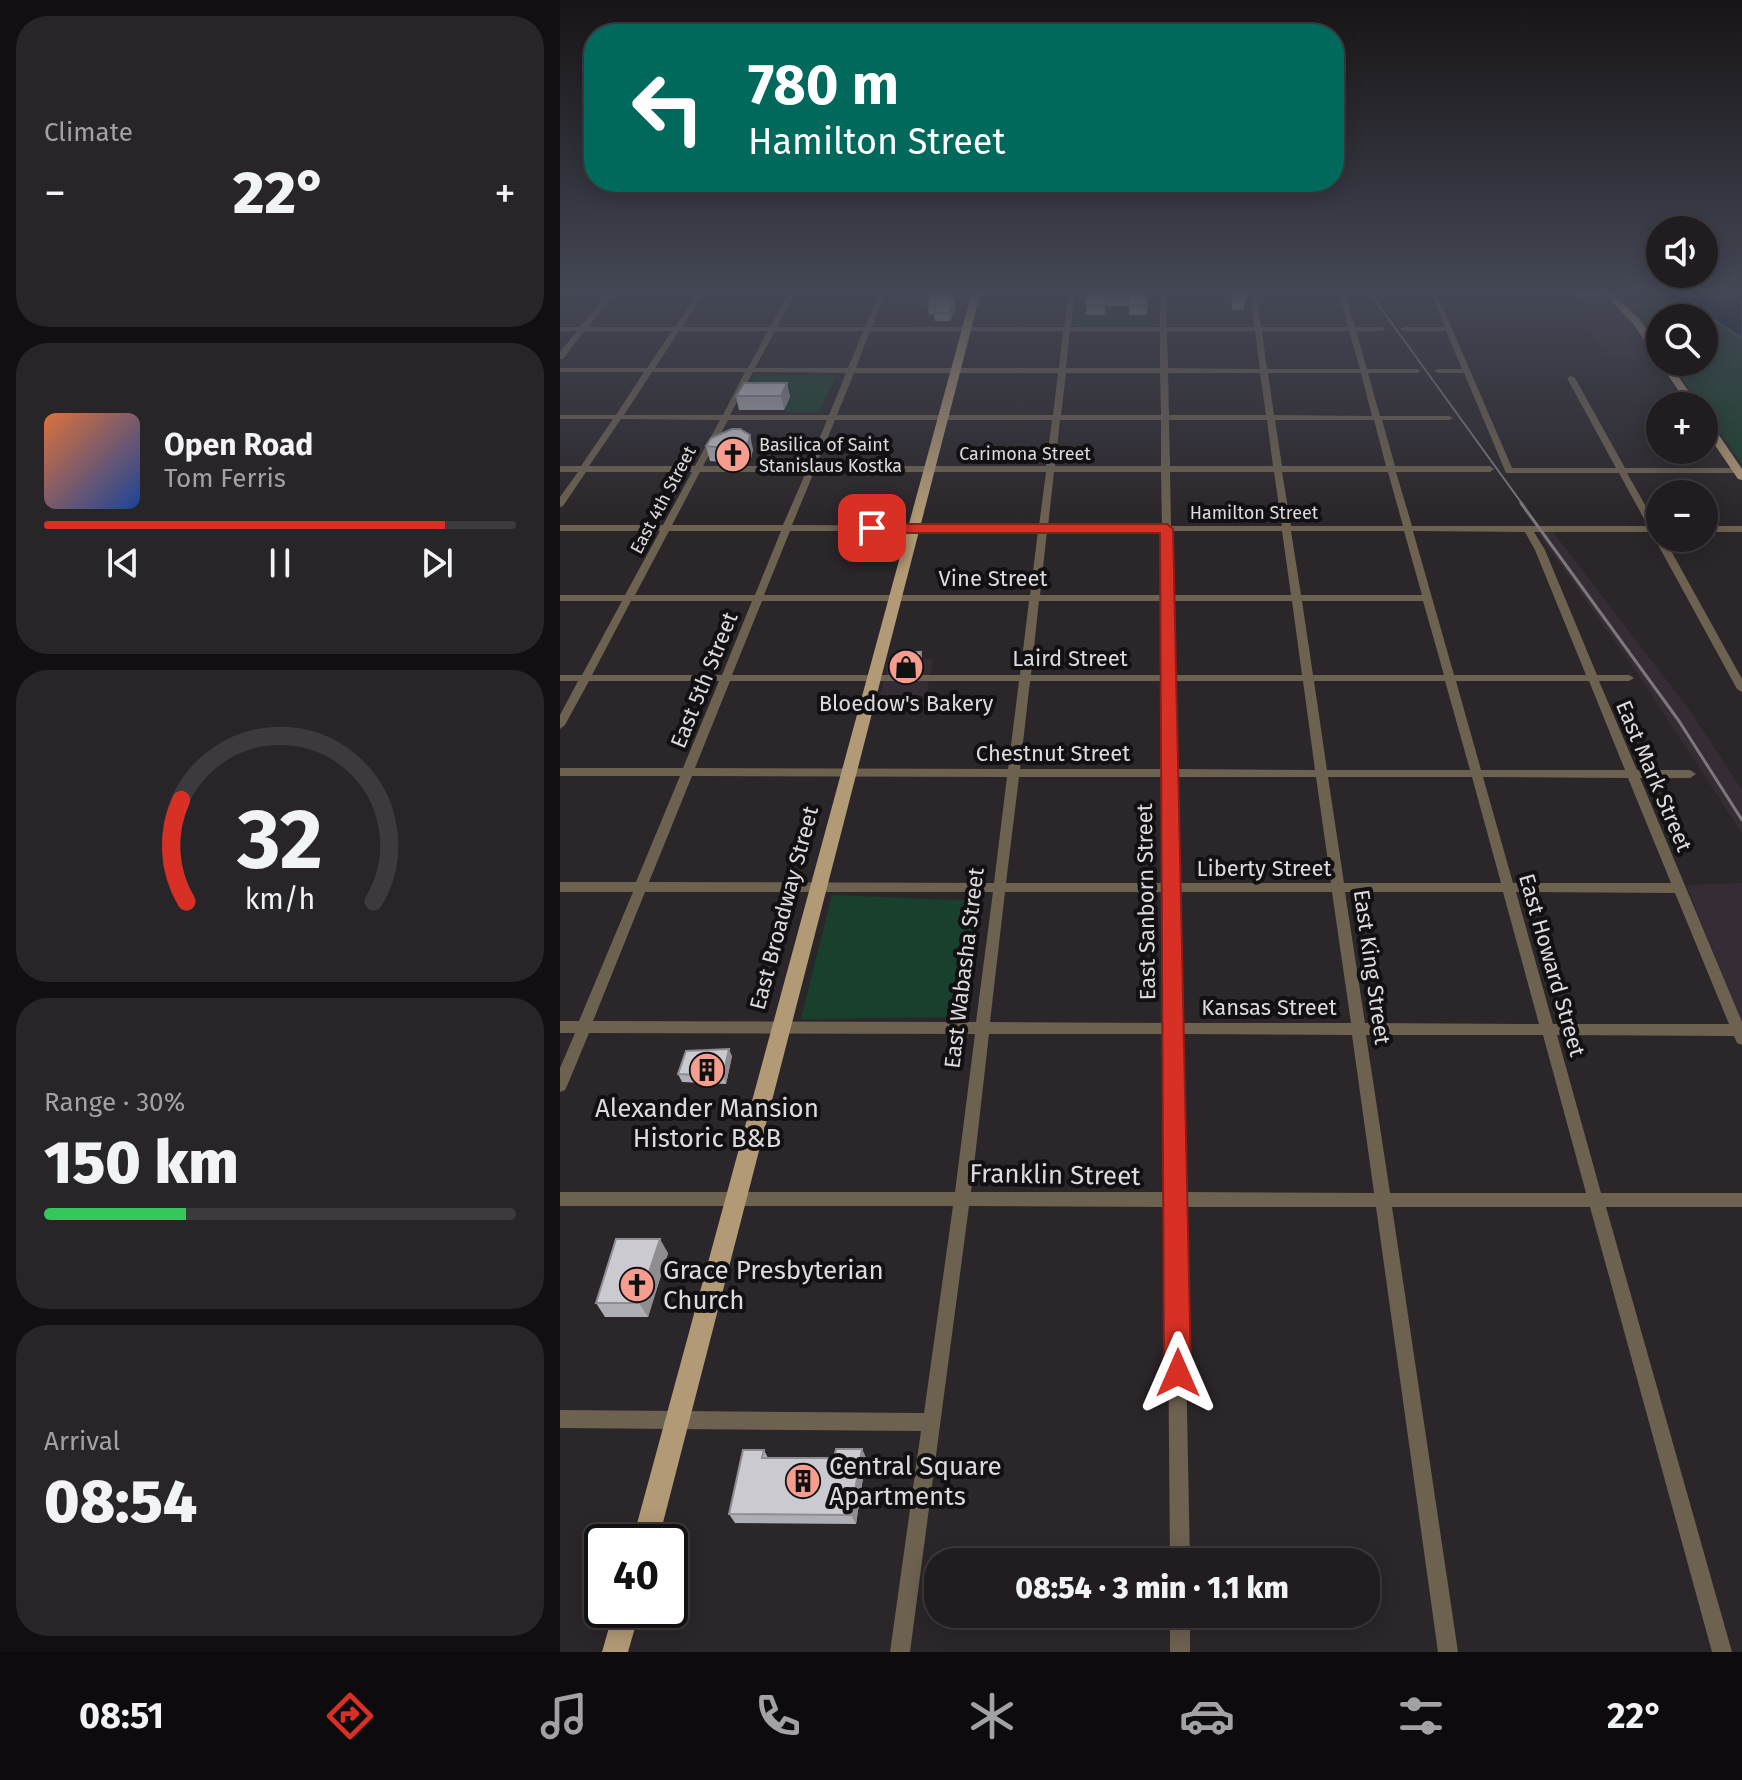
<!DOCTYPE html>
<html lang="en">
<head>
<meta charset="utf-8">
<style>
	body { margin:0; font-family:"Fira Sans",sans-serif; background:#282529; color:#f1f3f6; height:100vh; display:flex; flex-direction:column; font-size:30px; white-space:nowrap }
	* { box-sizing:border-box; margin:0 }
	p { font-size:26px; color:#a2a1a5 }
	.icon { flex:none; width:44px; height:44px; fill:none; stroke:currentColor; stroke-width:2; stroke-linecap:round; stroke-linejoin:round }
	.map { position:relative; flex:1; overflow:hidden }
	.details { display:flex; flex-direction:column; gap:16px; padding:16px; background:#120f12; width:560px }
	.details>* { flex:none }
	.guide { position:absolute; left:24px; top:24px; width:760px; height:168px; border-radius:32px; box-shadow:0 4px 20px #0003,0 0 0 2px #3d3a3e; background:#00695c; color:#fff; overflow:hidden }
	.controls { position:absolute; left:1086px; top:216px; display:grid; gap:16px }
	.controls a { display:grid; place-items:center; width:72px; height:72px; border-radius:50%; background:#201c20; box-shadow:0 4px 20px #0003,0 0 0 2px #3d3a3e; font-size:40px }
	.speed { position:absolute; left:24px; top:1524px; display:flex; gap:16px; font-size:40px; font-weight:700; text-align:center }
	.speed>* { display:grid; place-content:center; width:104px; height:104px; border-radius:50%; background:#201c20; box-shadow:0 4px 20px #0003,0 0 0 2px #3d3a3e; line-height:1 }
	.speed .limit { border:4px solid #111; border-radius:12px; background:#fff; color:#111 }
	.pin { position:absolute; display:grid; place-items:center; width:68px; height:68px; color:#fff; margin:-34px; border-radius:16px; box-shadow:0 4px 12px #0006 }
	.me { position:absolute; width:88px; margin:-44px; rotate:0deg; stroke-linejoin:round; filter:drop-shadow(0 0 6px #0008) }
	.turn { display:flex; align-items:center; gap:28px; height:168px; padding:0 32px; font-size:36px }
	.turn .icon { width:104px; height:104px; stroke-width:2.5 }
	.turn b { display:block; font-size:56px; line-height:68px }
	.big { font-size:60px; font-weight:800; line-height:1.1 }
	.details .widget { flex:1; display:flex; flex-direction:column; justify-content:center; gap:12px; min-width:0; padding:0 28px; border-radius:32px; background:#282529 }
	.details .dial { align-items:center; gap:0 }
	.dial svg { height:208px; overflow:visible; fill:none; stroke:#3d3a3e; stroke-width:7; stroke-linecap:round; text-anchor:middle }
	.dial text { fill:#f1f3f6; stroke:none }
	.song { display:flex; align-items:center; gap:24px }
	.cover { width:96px; height:96px; border-radius:12px; background:linear-gradient(135deg,hsl(20 70% 55%),hsl(220 70% 35%)) }
	.played { height:8px; border-radius:4px; background:linear-gradient(90deg,#d93025 85%,#3d3a3e 85%) }
	.keys { display:flex; justify-content:space-around; direction:ltr }
	.heat { display:flex; justify-content:space-between; align-items:center; font-size:44px; direction:ltr }
	.charge { height:12px; border-radius:6px; background:linear-gradient(90deg,#34c759 30%,#3d3a3e 0) }
	.trip { position:absolute; left:364px; top:1548px; width:456px; height:80px; border-radius:32px; background:#201c20; box-shadow:0 4px 20px #0003,0 0 0 2px #3d3a3e; font-weight:800; line-height:80px; text-align:center }
	.menu { display:flex; height:128px; justify-content:space-around; align-items:center; background:#0d0b0d; color:#a2a1a5 }
	.menu .icon { width:56px; height:56px }
	.menu .on { color:#d93025 }
	.menu b { font-size:36px; color:#f1f3f6 }
	main { display:flex; flex:1; min-height:0 }
	.map>svg:first-child { display:block }
</style>
</head>
<body>
<main>
<section class="details">
<div class="widget"><p>Climate</p>
<div class="heat"><a>−</a><b class="big">22°</b><a>+</a></div>
</div>
<div class="widget">
<div class="song"><i class="cover"></i><div><b>Open Road</b><p>Tom Ferris</p></div></div>
<div class="played"></div>
<div class="keys"><svg class="icon" aria-label="previous" viewBox="0 0 24 24"><path d="M18 5L8 12l10 7zM5 5v14"/></svg><svg class="icon" aria-label="pause" viewBox="0 0 24 24"><path d="M8 5v14M16 5v14"/></svg><svg class="icon" aria-label="next" viewBox="0 0 24 24"><path d="M6 5l10 7-10 7zM19 5v14"/></svg></div>
</div>
<div class="widget dial"><svg viewBox="0 0 100 80">
<path d="M14 69A42 42 0 1 1 86 69"/>
<path d="M14 69A42 42 0 0 1 12 30" stroke="#d93025"/>
<text x="50" y="56" font-size="32" font-weight="700">32</text>
<text x="50" y="72" font-size="11">km/h</text>
</svg></div>
<div class="widget"><p>Range · 30%</p><b class="big">150 km</b><div class="charge"></div></div>
<div class="widget"><p>Arrival</p><b class="big">08:54</b></div>
</section>
<div class="map">
<svg width="1182" height="1652" viewBox="0 0 1182 1652">
	<rect width="100%" height="100%" fill="#2b262a"/>
	<g fill="#352c35">
		<polygon points="320,292 413,292 404,328 352,327 356,314 311,314"/>
		<polygon points="1026,294 1047,297 1060,310 1079,316 1100,346 1100,359 1049,359 1006,295"/>
		<polygon points="993,532 1130,711 1182,790 1182,833 1080,677 978,533"/>
		<polygon points="329,659 373,659 366,696 320,697"/>
		<polygon points="1182,883 1182,1023 1126,885"/>
	</g>
	<g fill="#19402c">
		<polygon points="1082,289 1182,289 1182,464 1111,362 1144,362 1144,318 1100,318 1100,346 1070,298 1071,293"/>
		<polygon points="547,307 568,307 568,315 591,316 592,326 516,326 517,317 546,316"/>
		<polygon points="195,375 276,375 259,412 224,412 231,396 184,396"/>
		<polygon points="272,895 420,901 402,1017 241,1019"/>
	</g>
	<path fill="#00192e" stroke="#435363" stroke-width="2" d="M 1095,291 C 1115,298 1158,297 1182,299 L 1182,338 L 1139,310 L 1093,293 Z"/>
	<g fill="none" stroke-linecap="round" stroke-linejoin="round">
		<g fill="#6d6150" fill-rule="evenodd">
			<path d="M 50,289 L 420,289 L 416,294 L 325,294 L 312,327 L 504,327 L 509,289 L 515,289 L 511,327 L 600,327 L 600,289 L 606,289 L 607,327 L 694,327 L 689,289 L 695,289 L 701,327 L 788,327 L 778,289 L 784,289 L 795,327 L 822,327 L 826,329 L 822,331 L 796,331 L 807,369 L 857,369 L 861,371 L 857,373 L 808,373 L 820,416 L 889,416 L 893,418 L 889,420 L 822,420 L 835,466 L 930,466 L 934,469 L 930,472 L 836,472 L 852,526 L 1088,526 L 1059,473 L 946,473 L 904,373 L 878,373 L 874,371 L 878,369 L 902,369 L 886,331 L 844,331 L 840,329 L 844,327 L 885,327 L 869,289 L 875,289 L 952,468 L 1056,468 L 1007,378 L 1011,376 L 1015,378 L 1065,468 L 1180,468 L 1180,472 L 1177,473 L 1067,473 L 1097,526 L 1100,526 L 1100,538 L 1104,538 L 1182,679 L 1182,692 L 1177,689 L 1091,532 L 974,532 L 985,550 L 1037,675 L 1069,675 L 1074,678 L 1069,681 L 1039,681 L 1077,770 L 1130,770 L 1136,774 L 1130,778 L 1080,778 L 1182,1022 L 1182,1045 L 1177,1043 L 1174,1036 L 997,1035 L 1041,1193 L 1182,1193 L 1182,1207 L 1046,1207 L 1172,1652 L 1152,1652 L 1030,1207 L 832,1207 L 898,1652 L 878,1652 L 816,1207 L 623,1207 L 630,1562 L 610,1562 L 607,1207 L 409,1206 L 350,1652 L 330,1652 L 361,1431 L 0,1428 L 0,1410 L 364,1413 L 393,1206 L 0,1206 L 0,1192 L 395,1192 L 415,1034 L 29,1033 L 7,1086 L 5,1090 L 0,1092 L 0,1068 L 15,1033 L 0,1033 L 0,1021 L 19,1021 L 73,892 L 0,892 L 0,882 L 76,882 L 120,776 L 0,776 L 0,768 L 123,768 L 159,681 L 29,681 L 5,725 L 0,729 L 0,715 L 18,681 L 0,681 L 0,675 L 22,675 L 62,601 L 0,601 L 0,595 L 65,595 L 100,531 L 0,531 L 0,525 L 103,525 L 132,472 L 26,472 L 3,506 L 0,507 L 0,497 L 18,472 L 0,472 L 0,466 L 21,466 L 53,419 L 0,419 L 0,415 L 56,415 L 84,372 L 0,372 L 0,368 L 87,368 L 112,331 L 24,331 L 3,359 L 0,359 L 0,352 L 17,331 L 0,331 L 0,327 L 20,327 L 47,294 L 0,294 L 0,290 ZM 54,294 L 137,294 L 115,327 L 28,327 ZM 144,294 L 228,294 L 210,327 L 122,327 ZM 235,294 L 319,294 L 305,327 L 217,327 ZM 119,331 L 208,331 L 188,368 L 95,368 ZM 215,331 L 303,331 L 288,368 L 195,368 ZM 310,331 L 503,331 L 499,368 L 296,368 ZM 510,331 L 600,331 L 600,368 L 506,368 ZM 607,331 L 695,331 L 700,369 L 608,368 ZM 702,331 L 789,331 L 800,369 L 707,369 ZM 92,372 L 185,372 L 163,415 L 64,415 ZM 193,372 L 286,373 L 269,415 L 170,415 ZM 294,373 L 498,373 L 493,415 L 277,415 ZM 506,373 L 600,373 L 601,415 L 501,415 ZM 608,373 L 700,373 L 706,415 L 609,415 ZM 708,373 L 801,373 L 812,416 L 714,415 ZM 61,419 L 160,420 L 135,466 L 29,466 ZM 168,420 L 267,420 L 248,466 L 143,466 ZM 275,420 L 492,420 L 486,466 L 256,466 ZM 500,420 L 601,420 L 601,466 L 495,466 ZM 609,420 L 707,420 L 713,466 L 610,466 ZM 715,420 L 814,420 L 826,466 L 722,466 ZM 140,472 L 246,472 L 223,525 L 112,525 ZM 254,472 L 486,472 L 479,526 L 232,525 ZM 494,472 L 601,472 L 602,526 L 488,526 ZM 610,472 L 714,472 L 722,526 L 611,526 ZM 722,472 L 828,472 L 843,526 L 731,526 ZM 109,531 L 221,531 L 195,595 L 75,595 ZM 230,531 L 478,531 L 470,595 L 204,595 ZM 487,531 L 602,531 L 602,595 L 480,595 ZM 611,531 L 722,531 L 731,595 L 612,595 ZM 731,531 L 844,531 L 862,595 L 741,595 ZM 853,531 L 965,532 L 975,550 L 1026,675 L 894,675 ZM 71,601 L 192,601 L 162,675 L 32,675 ZM 202,601 L 469,601 L 460,675 L 172,675 ZM 479,601 L 602,601 L 603,675 L 471,675 ZM 612,601 L 732,601 L 742,675 L 613,675 ZM 742,601 L 863,601 L 884,675 L 753,675 ZM 170,681 L 459,681 L 448,769 L 135,768 ZM 470,681 L 603,681 L 604,769 L 460,769 ZM 614,681 L 743,681 L 755,770 L 615,769 ZM 754,681 L 885,681 L 910,770 L 767,770 ZM 896,681 L 1029,681 L 1065,770 L 921,770 ZM 132,776 L 447,777 L 434,883 L 89,882 ZM 459,777 L 604,777 L 605,883 L 446,883 ZM 615,777 L 756,777 L 771,883 L 617,883 ZM 768,777 L 912,777 L 941,883 L 784,883 ZM 923,777 L 1068,778 L 1111,883 L 953,883 ZM 85,892 L 433,892 L 416,1022 L 33,1021 ZM 445,892 L 605,892 L 606,1023 L 430,1022 ZM 617,892 L 772,892 L 791,1023 L 620,1023 ZM 785,892 L 943,892 L 979,1024 L 805,1023 ZM 956,892 L 1115,893 L 1169,1024 L 993,1024 ZM 429,1034 L 606,1034 L 607,1192 L 411,1192 ZM 620,1034 L 792,1035 L 814,1193 L 623,1192 ZM 806,1035 L 983,1035 L 1026,1193 L 830,1193 Z"/>
			<rect x="1144" y="526" width="38" height="6"/>
			<rect x="610" y="1614" width="20" height="38"/>
		</g>
		<g fill="#b39a76" fill-rule="evenodd">
			<polygon points="416,289 545,289 549,292 545,295 420,295 98,1542 72,1542 412,292"/>
			<polygon points="569,289 1032,289 1031,291 1050,291 1081,321 1100,350 1100,362 1108,362 1139,406 1129,406 1074,325 1046,295 1017,297 1013,293 566,294 566,290"/>
			<polygon points="1066,289 1079,289 1063,294 1062,292"/>
			<polygon points="1144,418 1148,419 1182,469 1182,480 1178,479 1144,429"/>
			<polygon points="54,1610 80,1610 68,1652 42,1652"/>
		</g>
		<polyline stroke="#7c787b" stroke-width="2" points="807,289 963,505"/>
		<polyline stroke="#7c787b" stroke-width="3" points="961,503 1119,721 1182,820"/>
	</g>
	<g fill="#afaeb4">
		<polygon points="527,289 587,290 587,315 569,315 569,306 545,306 545,315 526,315"/>
		<polygon points="673,289 685,300 684,310 672,310"/>
		<polygon points="395,299 395,310 390,321 375,321 374,314 369,314 368,306"/>
		<polygon points="227,383 230,397 224,410 179,410 176,396"/>
		<polygon points="146,446 193,449 191,458 177,463 150,461"/>
		<polygon points="361,652 362,660 360,670 342,670 340,662"/>
		<polygon points="172,1056 166,1084 122,1082 118,1074"/>
		<polygon points="108,1253 88,1317 45,1317 36,1303"/>
		<polygon points="302,1449 306,1458 296,1524 175,1523 169,1514 204,1450 208,1458 274,1458"/>
	</g>
	<g fill="#8f8d92">
		<polygon points="394,291 395,310 390,321 389,313"/>
		<polygon points="227,383 230,397 224,410 221,396"/>
		<polygon points="190,435 193,449 191,458 177,463 174,449"/>
		<polygon points="361,652 362,660 360,670 359,662"/>
		<polygon points="169,1049 172,1056 166,1084 163,1076"/>
		<polygon points="100,1239 108,1253 88,1317 79,1303"/>
		<polygon points="302,1449 306,1458 296,1524 291,1515"/>
	</g>
	<g fill="#cccad1" stroke="#8f8d92" stroke-width="2">
		<polygon points="527,289 587,290 587,305 569,305 569,297 545,297 545,305 526,305"/>
		<polygon points="673,289 684,289 685,300 672,300"/>
		<polygon points="372,291 394,291 391,301 394,301 389,313 374,313 375,306 368,306"/>
		<polygon points="184,383 227,383 221,396 176,396"/>
		<polygon points="172,429 180,429 190,435 188,444 174,449 146,446 151,438"/>
		<polygon points="343,652 361,652 359,662 340,662"/>
		<polygon points="169,1049 163,1076 118,1074 126,1051"/>
		<polygon points="56,1239 100,1239 79,1303 36,1303"/>
		<polygon points="276,1449 302,1449 291,1515 169,1514 183,1450 204,1450 202,1458 274,1458"/>
	</g>
	<linearGradient id="sky" x2="0" y2="1"><stop stop-color="#181517"/><stop offset="0.56" stop-color="#444755"/><stop offset="1" stop-color="#444755" stop-opacity="0"/></linearGradient>
	<rect width="1182" height="520" fill="url(#sky)"/>
	<polygon fill="#d93025" stroke="#8d1f18" stroke-width="2" points="607,524 613,529 631,1373 627,1383 618,1387 608,1383 604,1373 600,533 312,533 306,528 312,524"/>
	<defs>
		<symbol id="church-disc" viewBox="-11 -11 22 22"><circle r="9.5" fill="#f59d8f" stroke="#121012"/><path d="M-1.2-6h2.4v3.5h3.3v2.4h-3.3V6h-2.4V-.1h-3.3v-2.4h3.3Z" fill="#111"/></symbol>
		<symbol id="shop-disc" viewBox="-11 -11 22 22"><circle r="9.5" fill="#f59d8f" stroke="#121012"/><path d="M-5-2.5h2.3a2.7 3.5 0 0 1 5.4 0H5L5.5 6h-11ZM-1.5-2.5h3a1.5 2.3 0 0 0-3 0Z" fill="#111"/></symbol>
		<symbol id="building-disc" viewBox="-11 -11 22 22"><circle r="9.5" fill="#f59d8f" stroke="#121012"/><path d="M-4-6H4V6H1V3H-1V6H-4ZM-2.5-4.3h1.7v1.8h-1.7ZM.8-4.3h1.7v1.8H.8ZM-2.5-1h1.7V.8h-1.7ZM.8-1h1.7V.8H.8Z" fill="#111"/></symbol>
	</defs>
	<g fill-rule="evenodd">
		<use href="#church-disc" x="153" y="435" width="40" height="40"/>
		<use href="#shop-disc" x="326" y="647" width="40" height="40"/>
		<use href="#building-disc" x="127" y="1050" width="40" height="40"/>
		<use href="#church-disc" x="57" y="1265" width="40" height="40"/>
		<use href="#building-disc" x="223" y="1461" width="40" height="40"/>
	</g>
	<g text-anchor="middle" dominant-baseline="central" stroke-width="8" stroke-linejoin="round" paint-order="stroke">
		<g font-size="18" fill="#dedbde" stroke="#121012" text-anchor="start">
			<text x="199" y="445">Basilica of Saint<tspan x="199" dy="21">Stanislaus Kostka</tspan></text>
		</g>
		<g font-size="18" fill="#dedbde" stroke="#121012">
			<text x="465" y="454">Carimona Street</text>
			<text transform="translate(103 500) rotate(-62)">East 4th Street</text>
			<text x="694" y="513">Hamilton Street</text>
		</g>
		<g font-size="22" fill="#dedbde" stroke="#121012">
			<text x="433" y="578">Vine Street</text>
			<text x="510" y="658">Laird Street</text>
			<text transform="translate(144 680) rotate(-68)">East 5th Street</text>
			<text x="493" y="753">Chestnut Street</text>
			<text transform="translate(1094 776) rotate(67)">East Mark Street</text>
			<text x="704" y="868">Liberty Street</text>
			<text transform="translate(586 902) rotate(-91)">East Sanborn Street</text>
			<text transform="translate(224 908) rotate(-75)">East Broadway Street</text>
			<text transform="translate(992 965) rotate(74)">East Howard Street</text>
			<text transform="translate(812 967) rotate(82)">East King Street</text>
			<text transform="translate(404 968) rotate(-83)">East Wabasha Street</text>
			<text x="709" y="1007">Kansas Street</text>
		</g>
		<g font-size="22" fill="#dedbde" stroke="#121012">
			<text x="346" y="703">Bloedow's Bakery</text>
		</g>
		<g font-size="26" fill="#dedbde" stroke="#121012" text-anchor="start">
			<text x="147" y="1108" text-anchor="middle">Alexander Mansion<tspan x="147" dy="30">Historic B&amp;B</tspan></text>
			<text x="103" y="1270">Grace Presbyterian<tspan x="103" dy="30">Church</tspan></text>
			<text x="269" y="1466">Central Square<tspan x="269" dy="30">Apartments</tspan></text>
		</g>
		<g font-size="26" fill="#dedbde" stroke="#121012">
			<text transform="translate(495 1175) rotate(1)">Franklin Street</text>
		</g>
	</g>
</svg>
<div class="controls">
<a><svg class="icon" aria-label="sound" viewBox="0 0 24 24"><path d="M4 9h4l5-4v14l-5-4H4zM17 9q2 3 0 6"/></svg></a>
<a><svg class="icon" aria-label="search" viewBox="0 0 24 24"><circle cx="10" cy="10" r="6"/><path d="M15 15l6 6"/></svg></a>
<a>+</a>
<a>−</a>
</div>
<div class="speed"><div class="limit">40</div></div>
<div class="pin" style="left:312px;top:528px;background:#d93025"><svg class="icon" aria-label="arrive" viewBox="0 0 24 24"><path d="M6 21V4h12l-3 4 3 4H6"/></svg></div>
<svg class="me" style="left:618px;top:1373px" viewBox="-20 -20 40 40"><path d="M0-17L14 15 0 8-14 15z" fill="#d93025" stroke="#fff" stroke-width="4"/></svg>
<div class="trip">08:54 · 3 min · 1.1 km</div>
<div class="guide">
<div class="turn"><svg class="icon" aria-label="left" viewBox="0 0 24 24"><path d="M17 20v-9H6M10 6l-5 5 5 5"/></svg><div><b>780 m</b>Hamilton Street</div></div>
</div>
</div>
</main>
<nav class="menu">
<b>08:51</b>
<svg class="icon on" aria-label="directions" viewBox="0 0 24 24"><path d="M12 3l9 9-9 9-9-9zM9 14v-3h6M13 9l2 2-2 2"/></svg>
<svg class="icon" aria-label="music" viewBox="0 0 24 24"><path d="M9 18V5l10-2v13"/><circle cx="6" cy="18" r="3"/><circle cx="16" cy="16" r="3"/></svg>
<svg class="icon" aria-label="phone" viewBox="0 0 24 24"><path d="M5 4h4l2 5-3 2q2 4 5 5l2-3 5 2v4C11 20 4 13 5 4z"/></svg>
<svg class="icon" aria-label="climate" viewBox="0 0 24 24"><path d="M12 3v18M4 7l16 10M4 17L20 7"/></svg>
<svg class="icon" aria-label="car" viewBox="0 0 24 24"><path d="M5 17H2v-5l4-1 3-4h7l3 4 3 1v5h-3M9 17h6M6 11h13"/><circle cx="7" cy="17" r="2"/><circle cx="17" cy="17" r="2"/></svg>
<svg class="icon" aria-label="filters" viewBox="0 0 24 24"><path d="M4 7h16M4 17h16"/><circle cx="9" cy="7" r="2"/><circle cx="15" cy="17" r="2"/></svg>
<b>22°</b>
</nav>
</body>
</html>
